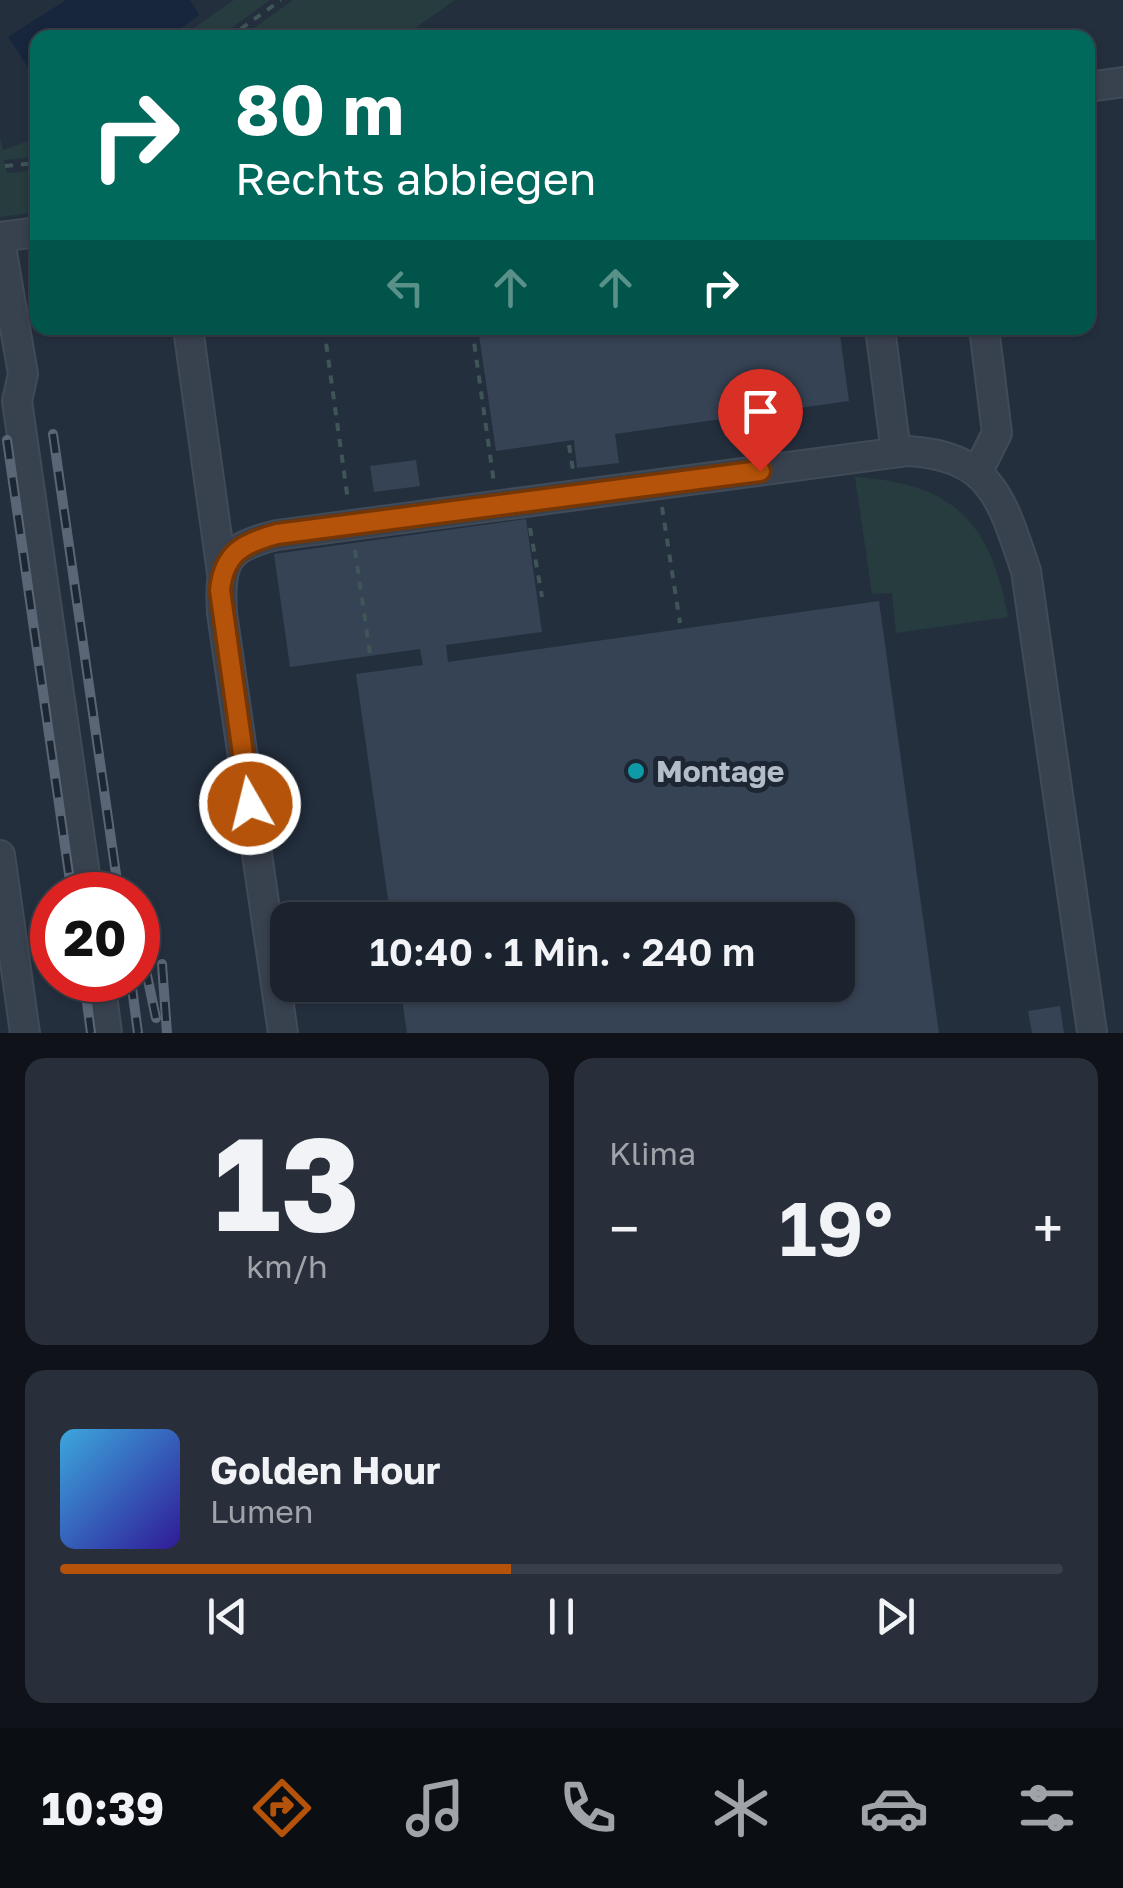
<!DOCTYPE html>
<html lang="de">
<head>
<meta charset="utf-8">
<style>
	body { margin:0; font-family:"Golos Text",sans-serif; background:#282f3a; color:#f1f3f6; height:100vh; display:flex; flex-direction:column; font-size:38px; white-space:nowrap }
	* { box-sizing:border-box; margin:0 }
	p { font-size:32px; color:#a0a4aa }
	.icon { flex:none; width:55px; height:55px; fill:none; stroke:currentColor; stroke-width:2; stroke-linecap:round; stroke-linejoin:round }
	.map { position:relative; height:1033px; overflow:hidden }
	.sheet { display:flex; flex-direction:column; gap:25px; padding:25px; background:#0f1319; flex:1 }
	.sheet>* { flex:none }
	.guide { position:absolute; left:30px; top:30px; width:1065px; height:305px; border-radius:20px; box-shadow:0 2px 8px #0004,0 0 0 2px #39404a; background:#00695c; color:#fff; overflow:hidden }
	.speed { position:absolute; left:30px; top:872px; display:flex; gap:20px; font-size:50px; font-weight:700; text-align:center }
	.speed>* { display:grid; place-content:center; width:130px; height:130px; border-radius:50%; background:#1b232e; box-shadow:0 2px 8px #0004,0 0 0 2px #39404a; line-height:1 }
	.speed .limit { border:15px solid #d22; background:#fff; color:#111 }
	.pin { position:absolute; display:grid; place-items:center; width:85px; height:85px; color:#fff; margin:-102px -42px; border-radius:50% 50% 50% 0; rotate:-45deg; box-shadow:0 0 10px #0007 }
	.pin .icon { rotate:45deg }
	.me { position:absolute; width:110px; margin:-55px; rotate:352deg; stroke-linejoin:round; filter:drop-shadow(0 0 8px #0008) }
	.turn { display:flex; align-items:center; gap:35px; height:210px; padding:0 40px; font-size:45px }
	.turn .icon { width:130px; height:130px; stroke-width:2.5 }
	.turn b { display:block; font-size:70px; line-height:85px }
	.lanes { display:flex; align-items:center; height:95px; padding:0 40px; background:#0003; justify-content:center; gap:50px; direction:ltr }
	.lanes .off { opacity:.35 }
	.big { font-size:75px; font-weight:600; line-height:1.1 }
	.sheet .card { flex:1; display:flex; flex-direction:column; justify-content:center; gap:15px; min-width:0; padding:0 35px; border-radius:20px; background:#282f3a }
	.sheet .dial { align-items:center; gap:0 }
	.dial b { font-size:130px; line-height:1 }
	.song { display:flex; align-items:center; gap:30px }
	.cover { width:120px; height:120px; border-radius:15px; background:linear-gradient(135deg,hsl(200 70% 55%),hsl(250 70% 35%)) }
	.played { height:10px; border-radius:5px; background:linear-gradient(90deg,#b45309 45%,#39404a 45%) }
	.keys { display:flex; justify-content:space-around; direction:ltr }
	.heat { display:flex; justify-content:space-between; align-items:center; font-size:55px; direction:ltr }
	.sheet .tiles { flex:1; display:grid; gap:25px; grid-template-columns:1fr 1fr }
	.card:last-child { grid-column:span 2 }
	.trip { position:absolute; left:270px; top:902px; width:585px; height:100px; border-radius:20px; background:#1b232e; box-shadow:0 2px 8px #0004,0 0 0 2px #39404a; font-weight:600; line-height:100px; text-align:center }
	.tabs { display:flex; height:160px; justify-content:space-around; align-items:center; background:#0b0e12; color:#a0a4aa }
	.tabs .icon { width:70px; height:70px }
	.tabs .current { color:#b45309 }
	.tabs b { font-size:45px; color:#f1f3f6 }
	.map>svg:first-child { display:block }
</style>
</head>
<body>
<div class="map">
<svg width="1123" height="1033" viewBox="0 0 1123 1033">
	<rect width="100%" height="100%" fill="#242f3e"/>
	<g fill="#263c3f">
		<polygon points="234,0 270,0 219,37 181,37"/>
		<polygon points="293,0 455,0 403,37 241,37"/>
		<polygon points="0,137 3,150 37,138 37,157 4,160 7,173 37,170 37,212 0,217"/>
		<path d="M 855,477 C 953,483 991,522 1008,617 L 896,633 L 892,593 L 872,594 Z"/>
	</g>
	<polygon fill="#17263c" points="66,0 190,0 199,15 169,37 38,38 37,81 8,37"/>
	<g fill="#364354">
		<polygon points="478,328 839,328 849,401 615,434 619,463 577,468 574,440 496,451"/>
		<polygon points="416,460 420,486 374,492 370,466"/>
		<polygon points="526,519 542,632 446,645 448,662 879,601 939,1033 407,1033 400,985 838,985 838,920 391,920 356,674 423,665 420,649 290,667 274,554"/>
		<polygon points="1060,1006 1064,1033 1032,1033 1028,1011"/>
	</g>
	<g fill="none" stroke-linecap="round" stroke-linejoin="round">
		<defs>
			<g id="minor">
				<polyline points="1088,87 1123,82"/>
				<polyline points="0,237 38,232"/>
				<polyline points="0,241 23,374 17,401 88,895"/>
				<polyline points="188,328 222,573"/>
				<polyline points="880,328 896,452"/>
				<polyline points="978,471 997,433 984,328"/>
				<polyline points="0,855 25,1033"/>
				<polyline points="100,980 107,1033"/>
				<path d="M 283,1033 L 222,613 C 219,561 226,547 277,535 L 908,451 C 993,456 1002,501 1026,571 L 1092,1032"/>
			</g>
		</defs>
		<use href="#minor" stroke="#414a57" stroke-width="32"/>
		<g stroke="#3f5557" stroke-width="4" stroke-dasharray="8 8" stroke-linecap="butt">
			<polyline points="228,38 281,0"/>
			<polyline points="5,166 38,163"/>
			<polyline points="324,328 348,501"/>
			<polyline points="472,328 494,483"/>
			<polyline points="569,445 573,470"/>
			<polyline points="662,507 680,623"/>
			<polyline points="530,528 542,597"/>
			<polyline points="355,550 371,661"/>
		</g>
		<use href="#minor" stroke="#38414e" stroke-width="28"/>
		<defs>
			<g id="rail">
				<polyline points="53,434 119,895"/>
				<polyline points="7,440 72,895"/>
				<polyline points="162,964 167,1033"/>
				<polyline points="145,966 156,1018"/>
				<polyline points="84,980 91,1033"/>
				<polyline points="131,980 138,1033"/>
			</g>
		</defs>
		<use href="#rail" stroke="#5a6575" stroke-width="10"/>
		<use href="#rail" stroke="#1d2633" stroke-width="6" stroke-dasharray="19" stroke-linecap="butt"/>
	</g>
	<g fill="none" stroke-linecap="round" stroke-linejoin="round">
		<defs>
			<path id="route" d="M 250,804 L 220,590 C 224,553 243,543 277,534 L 760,471"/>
		</defs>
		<use href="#route" stroke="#753606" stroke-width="25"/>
		<use href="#route" stroke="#b45309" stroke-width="18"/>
	</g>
	<circle fill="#0f9aa8" stroke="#1d2633" stroke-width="4" cx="636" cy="771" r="10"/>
	<g text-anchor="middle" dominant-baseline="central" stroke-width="10" stroke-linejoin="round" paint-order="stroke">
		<g font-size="30" font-weight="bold" fill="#b4bcc9" stroke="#1d2633" text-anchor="start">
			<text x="656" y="771">Montage</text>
		</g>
	</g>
</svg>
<div class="speed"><div class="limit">20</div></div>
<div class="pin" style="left:760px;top:471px;background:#d93025"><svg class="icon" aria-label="arrive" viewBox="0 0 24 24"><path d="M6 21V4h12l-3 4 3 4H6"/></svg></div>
<svg class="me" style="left:250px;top:804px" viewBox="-20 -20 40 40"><circle r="17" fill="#b45309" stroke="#fff" stroke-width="3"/><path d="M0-11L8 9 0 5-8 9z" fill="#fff"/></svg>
<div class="trip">10:40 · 1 Min. · 240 m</div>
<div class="guide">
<div class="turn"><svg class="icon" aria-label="right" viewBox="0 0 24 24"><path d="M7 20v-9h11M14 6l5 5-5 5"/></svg><div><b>80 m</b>Rechts abbiegen</div></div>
<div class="lanes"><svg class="icon off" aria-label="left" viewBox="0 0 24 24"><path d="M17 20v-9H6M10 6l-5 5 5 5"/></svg><svg class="icon off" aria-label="ahead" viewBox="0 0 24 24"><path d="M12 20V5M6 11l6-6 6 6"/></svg><svg class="icon off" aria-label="ahead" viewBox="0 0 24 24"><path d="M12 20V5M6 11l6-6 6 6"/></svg><svg class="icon" aria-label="right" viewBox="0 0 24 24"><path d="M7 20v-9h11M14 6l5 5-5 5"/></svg></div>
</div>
</div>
<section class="sheet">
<div class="tiles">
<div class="card dial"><b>13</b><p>km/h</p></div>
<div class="card"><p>Klima</p>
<div class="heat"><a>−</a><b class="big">19°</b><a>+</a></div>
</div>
<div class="card">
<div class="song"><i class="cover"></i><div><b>Golden Hour</b><p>Lumen</p></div></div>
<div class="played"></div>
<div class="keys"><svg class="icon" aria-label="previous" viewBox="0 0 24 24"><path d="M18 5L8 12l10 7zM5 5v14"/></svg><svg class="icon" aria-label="pause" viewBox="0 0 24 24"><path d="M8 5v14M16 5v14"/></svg><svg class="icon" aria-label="next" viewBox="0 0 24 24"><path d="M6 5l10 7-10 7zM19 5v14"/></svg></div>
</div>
</div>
</section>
<nav class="tabs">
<b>10:39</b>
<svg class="icon current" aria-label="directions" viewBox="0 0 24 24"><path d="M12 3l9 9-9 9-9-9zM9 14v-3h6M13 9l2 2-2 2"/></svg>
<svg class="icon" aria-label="music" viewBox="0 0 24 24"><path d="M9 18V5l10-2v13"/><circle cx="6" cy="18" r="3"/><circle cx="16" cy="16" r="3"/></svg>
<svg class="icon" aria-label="phone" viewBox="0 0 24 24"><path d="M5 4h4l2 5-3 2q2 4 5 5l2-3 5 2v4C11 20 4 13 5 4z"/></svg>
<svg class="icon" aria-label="climate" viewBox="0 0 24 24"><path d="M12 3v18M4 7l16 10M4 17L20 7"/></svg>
<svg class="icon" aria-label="car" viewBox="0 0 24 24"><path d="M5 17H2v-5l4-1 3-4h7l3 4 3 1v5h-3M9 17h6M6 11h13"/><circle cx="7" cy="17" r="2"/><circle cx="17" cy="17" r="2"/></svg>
<svg class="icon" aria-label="filters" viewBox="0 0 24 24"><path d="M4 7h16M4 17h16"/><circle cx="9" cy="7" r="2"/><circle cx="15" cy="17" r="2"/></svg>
</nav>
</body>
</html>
